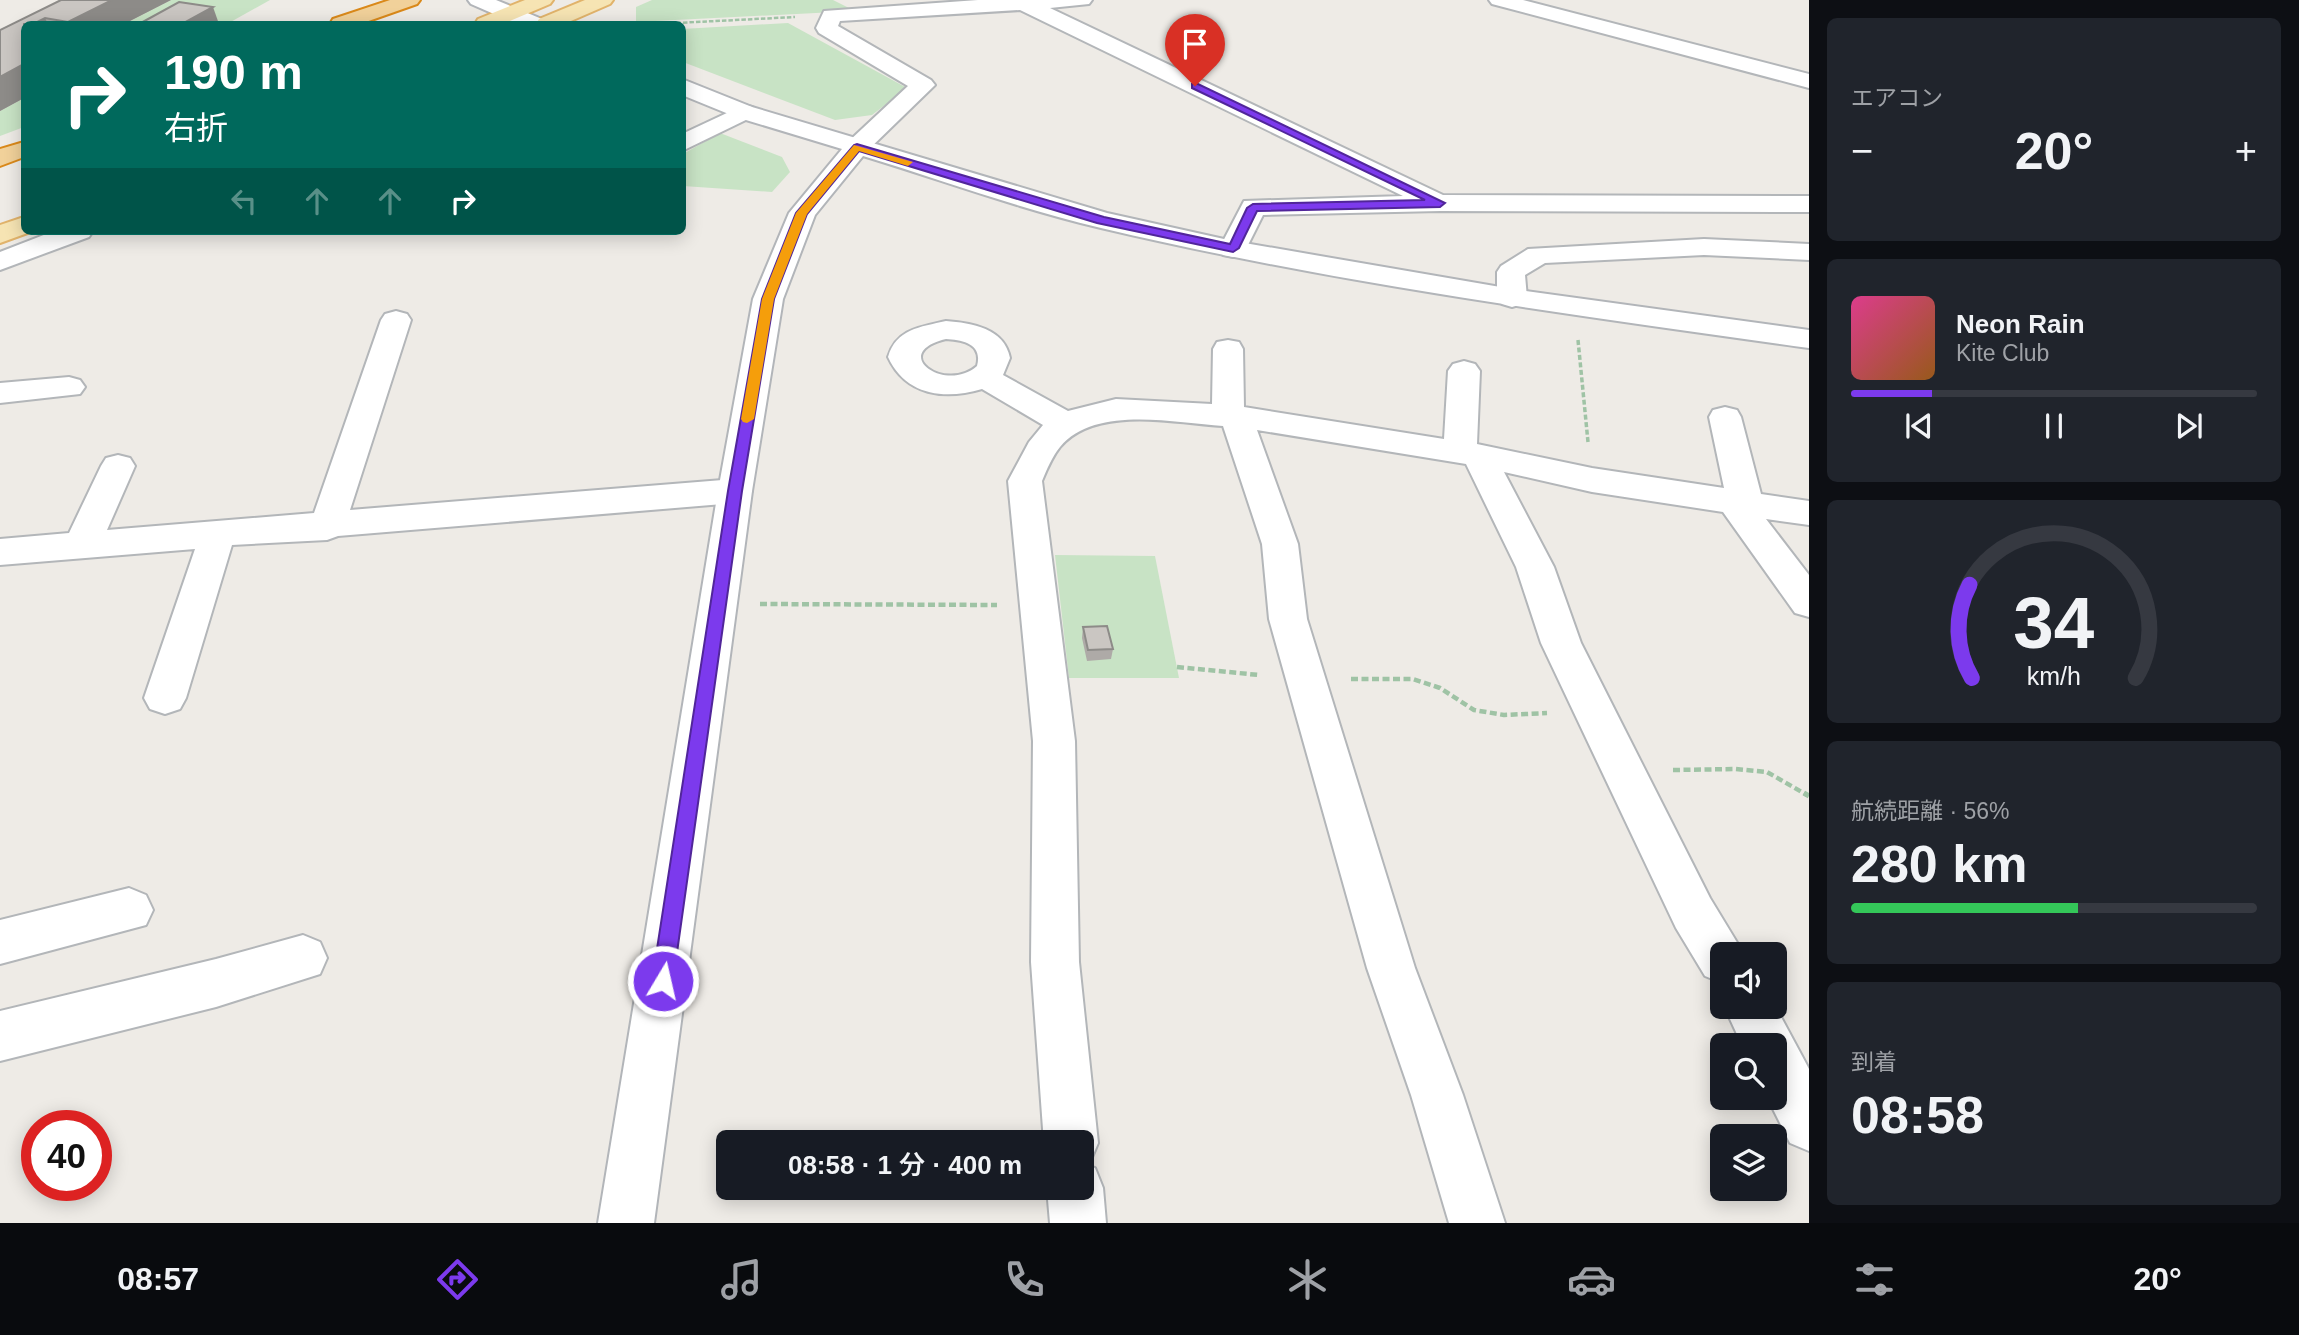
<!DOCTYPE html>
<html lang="ja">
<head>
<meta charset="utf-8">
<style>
	body { margin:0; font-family:Helvetica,"Noto Sans JP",sans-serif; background:#20242c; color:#f1f3f6; height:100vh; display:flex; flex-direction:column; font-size:26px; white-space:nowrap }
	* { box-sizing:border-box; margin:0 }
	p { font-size:23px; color:#9ea1a6 }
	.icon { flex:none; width:38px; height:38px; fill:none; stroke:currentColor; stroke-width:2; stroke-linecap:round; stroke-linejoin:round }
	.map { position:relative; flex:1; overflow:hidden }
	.panel { display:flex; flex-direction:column; gap:18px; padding:18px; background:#0d0f14; width:490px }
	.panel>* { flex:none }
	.guide { position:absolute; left:21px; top:21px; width:665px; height:214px; border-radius:10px; box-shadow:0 4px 18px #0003; background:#00695c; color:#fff; overflow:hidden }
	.buttons { position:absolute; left:1710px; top:942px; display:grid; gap:14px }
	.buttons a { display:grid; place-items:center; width:77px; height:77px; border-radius:10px; background:#171b24; box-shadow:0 4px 18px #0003; font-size:35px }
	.speed { position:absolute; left:21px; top:1110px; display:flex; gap:14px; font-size:35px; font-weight:700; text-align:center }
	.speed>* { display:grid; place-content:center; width:91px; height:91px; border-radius:50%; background:#171b24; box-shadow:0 4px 18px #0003; line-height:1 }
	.speed .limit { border:10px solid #d22; background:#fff; color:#111 }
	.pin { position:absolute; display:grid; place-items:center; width:60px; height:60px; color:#fff; margin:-72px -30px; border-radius:50% 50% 50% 0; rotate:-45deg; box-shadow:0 0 7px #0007 }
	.pin .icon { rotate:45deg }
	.me { position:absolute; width:77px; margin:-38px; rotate:9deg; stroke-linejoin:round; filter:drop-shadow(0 0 5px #0008) }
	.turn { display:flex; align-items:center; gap:24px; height:147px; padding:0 28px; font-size:32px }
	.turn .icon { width:91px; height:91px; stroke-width:2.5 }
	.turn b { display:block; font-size:49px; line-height:60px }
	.lanes { display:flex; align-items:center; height:66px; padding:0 28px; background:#0003; justify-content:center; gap:35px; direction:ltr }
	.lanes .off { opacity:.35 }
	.big { font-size:52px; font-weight:600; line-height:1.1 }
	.panel .widget { flex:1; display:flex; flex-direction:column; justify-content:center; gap:10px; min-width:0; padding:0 24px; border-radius:10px; background:#20242c }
	.panel .dial { align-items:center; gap:0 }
	.dial svg { height:182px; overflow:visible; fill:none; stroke:#363941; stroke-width:7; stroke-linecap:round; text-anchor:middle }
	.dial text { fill:#f1f3f6; stroke:none }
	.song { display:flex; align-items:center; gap:21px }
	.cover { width:84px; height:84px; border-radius:10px; background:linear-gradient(135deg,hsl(330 70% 55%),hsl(30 70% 35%)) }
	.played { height:7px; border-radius:4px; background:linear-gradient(90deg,#7c3aed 20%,#363941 20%) }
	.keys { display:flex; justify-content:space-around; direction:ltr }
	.heat { display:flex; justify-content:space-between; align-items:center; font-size:38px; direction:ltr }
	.charge { height:10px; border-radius:5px; background:linear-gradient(90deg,#34c759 56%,#363941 0) }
	.trip { position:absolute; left:716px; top:1130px; width:378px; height:70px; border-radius:10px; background:#171b24; box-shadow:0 4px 18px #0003; font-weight:600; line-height:70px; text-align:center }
	.dock { display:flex; height:112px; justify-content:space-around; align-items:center; background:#090b0e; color:#9ea1a6 }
	.dock .icon { width:49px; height:49px }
	.dock .current { color:#7c3aed }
	.dock b { font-size:32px; color:#f1f3f6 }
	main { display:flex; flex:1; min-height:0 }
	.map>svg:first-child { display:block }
</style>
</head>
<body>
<main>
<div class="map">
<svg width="1809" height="1223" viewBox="0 0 1809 1223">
	<rect width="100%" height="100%" fill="#eeebe6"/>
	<g fill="#c8e3c5">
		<polygon points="171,0 270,0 227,24 124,24"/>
		<polygon points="652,0 833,0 855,11 636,22 636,7"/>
		<polygon points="788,23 907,88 872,115 835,120 683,62 682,29"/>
		<polygon points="24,98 24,127 0,136 0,111"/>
		<polygon points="720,133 782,157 790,172 772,192 683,186 683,154"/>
		<polygon points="1055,555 1155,556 1179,678 1069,678"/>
	</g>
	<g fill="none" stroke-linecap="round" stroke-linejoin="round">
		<defs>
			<g id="street">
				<polygon points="978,0 1092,0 1089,4 1050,8 1443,195 1809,196 1809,212 1440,211 1263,215 1243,255 1233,257 1223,255 1219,249 1244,201 1403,196 1020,10 840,21 838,26 931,80 935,85 866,152 857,154 848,152 845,147 848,142 908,86 819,33 816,28 824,11"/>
				<polygon points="1489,0 1523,0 1809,74 1809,88 1492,4"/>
				<polygon points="744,105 752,107 756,112 752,117 682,151 682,134"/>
				<polygon points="54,231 93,231 89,237 0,270 0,252"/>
				<polygon points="1704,239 1809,244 1809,260 1704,255 1545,263 1525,275 1527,298 1522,304 1512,307 1502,304 1497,298 1497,272 1501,266 1528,249"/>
				<polygon points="396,311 407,314 411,320 350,510 735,479 747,483 752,491 747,499 735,503 338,536 327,540 232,545 186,698 180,709 165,714 150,709 144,698 195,549 0,565 0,539 69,533 101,466 106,458 118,455 130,458 135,466 107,530 314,513 381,320 385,314"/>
				<path d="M 946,321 C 972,323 1004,328 1010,358 L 1003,375 L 1068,411 L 1116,399 L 1212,404 L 1213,349 L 1217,342 L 1228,340 L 1239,342 L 1243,349 L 1244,407 L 1444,439 L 1448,371 L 1453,364 L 1464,361 L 1475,364 L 1480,371 L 1477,444 L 1592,468 L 1724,488 L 1709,417 L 1713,410 L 1725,407 L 1737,410 L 1741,417 L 1761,494 L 1809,501 L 1809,525 L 1766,519 L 1809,575 L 1809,617 L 1795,613 L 1723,512 L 1592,492 L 1504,472 L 1554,567 L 1581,643 L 1710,898 L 1744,954 L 1722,954 L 1722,983 L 1705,976 L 1676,928 L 1541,643 L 1516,567 L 1466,464 L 1257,430 L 1298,544 L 1307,619 L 1415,968 L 1463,1095 L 1505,1223 L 1449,1223 L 1411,1095 L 1367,968 L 1269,619 L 1262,544 L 1223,426 C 1174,423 1095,405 1060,447 C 1052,457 1047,469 1042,481 L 1075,741 L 1079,962 L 1098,1143 L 1090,1162 L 1085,1164 L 1095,1168 L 1103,1188 L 1106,1223 L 1050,1223 L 1047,1188 L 1082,1188 L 1082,1143 L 1044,1143 L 1031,962 L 1033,741 L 1008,481 L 1029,442 L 1043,425 L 982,389 C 945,400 906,396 888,357 C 896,329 920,327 946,321 ZM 946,339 C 963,340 983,344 977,366 C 945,394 888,353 946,339 Z"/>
				<polygon points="69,377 80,380 85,387 80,394 0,403 0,383"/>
				<polygon points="129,888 146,895 153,910 146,925 0,964 0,920"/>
				<polygon points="303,935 320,942 327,958 320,974 216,1007 0,1061 0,1011 216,959"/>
				<polygon points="1774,1004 1809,1069 1809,1151 1790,1143 1767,1097 1774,1097 1774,1045 1742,1045 1724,1006 1774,1006"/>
			</g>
			<g id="secondary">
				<polygon points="468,0 496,0 542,19 545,24 517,24 471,4"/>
				<path d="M 682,79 L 752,107 L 1107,213 L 1233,241 L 1512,289 L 1809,330 L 1809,348 C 1572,315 1334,283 1101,228 C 1020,209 942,180 863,156 L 815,215 L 783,299 L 752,491 L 654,1223 L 598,1223 L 718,491 L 753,299 L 789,213 L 842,149 L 736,117 L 682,95 Z"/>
			</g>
			<g id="primary">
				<polygon points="525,0 553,0 550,4 503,24 475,24 478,19"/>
				<polygon points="585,0 613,0 610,4 564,24 536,24 539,19"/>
				<polygon points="24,217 24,231 33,231 0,243 0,225"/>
			</g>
			<g id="highway">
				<polygon points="390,0 420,0 417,4 360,24 330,24 333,19"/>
				<polygon points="24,142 24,157 0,166 0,149"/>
			</g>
		</defs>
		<use href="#street" stroke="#b3b6b9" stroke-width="4"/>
		<use href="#secondary" stroke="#b2b5b9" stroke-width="4"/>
		<use href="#primary" stroke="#e1b36b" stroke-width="4"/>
		<use href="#highway" stroke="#da891a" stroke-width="4"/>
		<polyline stroke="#9fc3a5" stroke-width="2.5" stroke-dasharray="4.5 2" stroke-linecap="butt" points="657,24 795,17"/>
		<polyline stroke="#9fc3a5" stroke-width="3.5" stroke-dasharray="5 2.5" stroke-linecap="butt" points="1578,340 1588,442"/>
		<g stroke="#9fc3a5" stroke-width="4.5" stroke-dasharray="7 3.5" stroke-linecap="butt">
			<polyline points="760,604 997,605"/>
			<polyline points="1177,667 1259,675"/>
			<polyline points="1351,679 1413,679 1440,688 1474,710 1504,715 1547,713"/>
			<polyline points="1673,770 1735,769 1767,772 1807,795"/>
		</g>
		<polyline stroke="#9fc3a5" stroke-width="5" stroke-dasharray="9 4.5" stroke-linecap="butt" points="1804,793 1809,796"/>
		<use href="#street" fill="#fff" fill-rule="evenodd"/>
		<use href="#secondary" fill="#fff" fill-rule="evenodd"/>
		<use href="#primary" fill="#f6e4b3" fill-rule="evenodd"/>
		<use href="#highway" fill="#f1d19a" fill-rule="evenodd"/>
	</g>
	<g fill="#aeaaa7">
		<polygon points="61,0 171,0 124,24 24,24 24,98 0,111 0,30"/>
		<polygon points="1083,627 1113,649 1111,659 1087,661 1082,638"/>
	</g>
	<g fill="#8d8b88">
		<polygon points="112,0 171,0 124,24 70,24 68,22"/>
		<polygon points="213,7 219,24 182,24"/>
		<polygon points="45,18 48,24 35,23"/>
		<polygon points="24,64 24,98 0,111 0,77"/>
	</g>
	<g fill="#cac6c2" stroke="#8d8b88" stroke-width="2">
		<polygon points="61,0 112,0 68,22 45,18 35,23 46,24 24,24 24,64 0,77 0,30"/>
		<polygon points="179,2 213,7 182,24 139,24"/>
		<polygon points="1107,626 1113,649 1088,650 1083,627"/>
	</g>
	<polygon fill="#7c3aed" stroke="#51269a" stroke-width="2" points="1192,84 1198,84 1445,203 1440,207 1257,211 1239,248 1233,252 1097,223 859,151 807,214 774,299 742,491 673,981 670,988 663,991 655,988 652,981 728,491 762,299 796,213 854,145 857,144 1104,217 1230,244 1247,208 1253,204 1425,200 1192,88"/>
	<polygon fill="#f59e0b" points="854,145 913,162 908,166 859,151 807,214 774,299 754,419 747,423 743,422 741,419 762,299 796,213"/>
</svg>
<div class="buttons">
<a><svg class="icon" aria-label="sound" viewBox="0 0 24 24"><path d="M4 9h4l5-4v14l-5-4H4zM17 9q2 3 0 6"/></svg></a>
<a><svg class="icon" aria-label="search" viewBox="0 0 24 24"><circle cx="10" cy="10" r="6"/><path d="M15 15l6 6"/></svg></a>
<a><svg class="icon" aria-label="layers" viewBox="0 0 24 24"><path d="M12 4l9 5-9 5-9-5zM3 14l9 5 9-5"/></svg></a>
</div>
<div class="speed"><div class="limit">40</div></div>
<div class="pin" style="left:1195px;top:86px;background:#d93025"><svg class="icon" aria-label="arrive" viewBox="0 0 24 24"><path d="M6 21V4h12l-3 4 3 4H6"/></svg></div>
<svg class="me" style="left:663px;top:981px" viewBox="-20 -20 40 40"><circle r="17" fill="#7c3aed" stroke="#fff" stroke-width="3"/><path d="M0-11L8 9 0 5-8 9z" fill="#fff"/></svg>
<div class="trip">08:58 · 1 分 · 400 m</div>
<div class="guide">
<div class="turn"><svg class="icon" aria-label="right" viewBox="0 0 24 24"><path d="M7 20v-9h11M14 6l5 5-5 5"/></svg><div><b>190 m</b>右折</div></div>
<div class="lanes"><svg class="icon off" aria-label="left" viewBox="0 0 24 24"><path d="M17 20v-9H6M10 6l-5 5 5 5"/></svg><svg class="icon off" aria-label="ahead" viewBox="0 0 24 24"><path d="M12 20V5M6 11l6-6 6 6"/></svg><svg class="icon off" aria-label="ahead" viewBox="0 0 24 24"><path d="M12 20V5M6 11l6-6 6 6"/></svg><svg class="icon" aria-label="right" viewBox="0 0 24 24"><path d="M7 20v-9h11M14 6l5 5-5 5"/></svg></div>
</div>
</div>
<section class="panel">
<div class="widget"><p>エアコン</p>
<div class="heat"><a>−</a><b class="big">20°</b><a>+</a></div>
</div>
<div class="widget">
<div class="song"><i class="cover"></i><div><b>Neon Rain</b><p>Kite Club</p></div></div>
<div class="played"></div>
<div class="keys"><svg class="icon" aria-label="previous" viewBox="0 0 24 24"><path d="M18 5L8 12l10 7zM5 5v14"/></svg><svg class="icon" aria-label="pause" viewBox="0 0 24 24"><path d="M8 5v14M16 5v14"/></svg><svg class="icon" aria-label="next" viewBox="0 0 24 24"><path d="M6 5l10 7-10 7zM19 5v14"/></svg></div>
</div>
<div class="widget dial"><svg viewBox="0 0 100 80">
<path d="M14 69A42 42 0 1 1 86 69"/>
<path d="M14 69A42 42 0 0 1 13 28" stroke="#7c3aed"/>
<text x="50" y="56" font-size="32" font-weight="700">34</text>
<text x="50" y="72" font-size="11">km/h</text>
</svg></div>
<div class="widget"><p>航続距離 · 56%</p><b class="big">280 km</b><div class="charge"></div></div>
<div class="widget"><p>到着</p><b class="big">08:58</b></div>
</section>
</main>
<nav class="dock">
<b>08:57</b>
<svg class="icon current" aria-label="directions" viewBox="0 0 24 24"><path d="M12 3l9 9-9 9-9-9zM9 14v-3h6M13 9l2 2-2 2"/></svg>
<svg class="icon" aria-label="music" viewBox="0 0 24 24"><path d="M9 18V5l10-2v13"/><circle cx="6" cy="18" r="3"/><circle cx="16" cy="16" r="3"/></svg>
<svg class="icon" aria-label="phone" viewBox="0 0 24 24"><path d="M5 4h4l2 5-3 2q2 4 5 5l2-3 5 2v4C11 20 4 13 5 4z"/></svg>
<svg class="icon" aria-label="climate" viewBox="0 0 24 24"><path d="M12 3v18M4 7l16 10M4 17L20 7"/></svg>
<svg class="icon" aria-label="car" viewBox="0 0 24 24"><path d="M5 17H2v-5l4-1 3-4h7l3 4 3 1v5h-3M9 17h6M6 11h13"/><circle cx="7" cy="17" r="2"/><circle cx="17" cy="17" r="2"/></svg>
<svg class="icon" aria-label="filters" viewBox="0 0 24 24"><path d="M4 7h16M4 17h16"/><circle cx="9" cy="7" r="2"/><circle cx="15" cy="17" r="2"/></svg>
<b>20°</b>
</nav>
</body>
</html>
